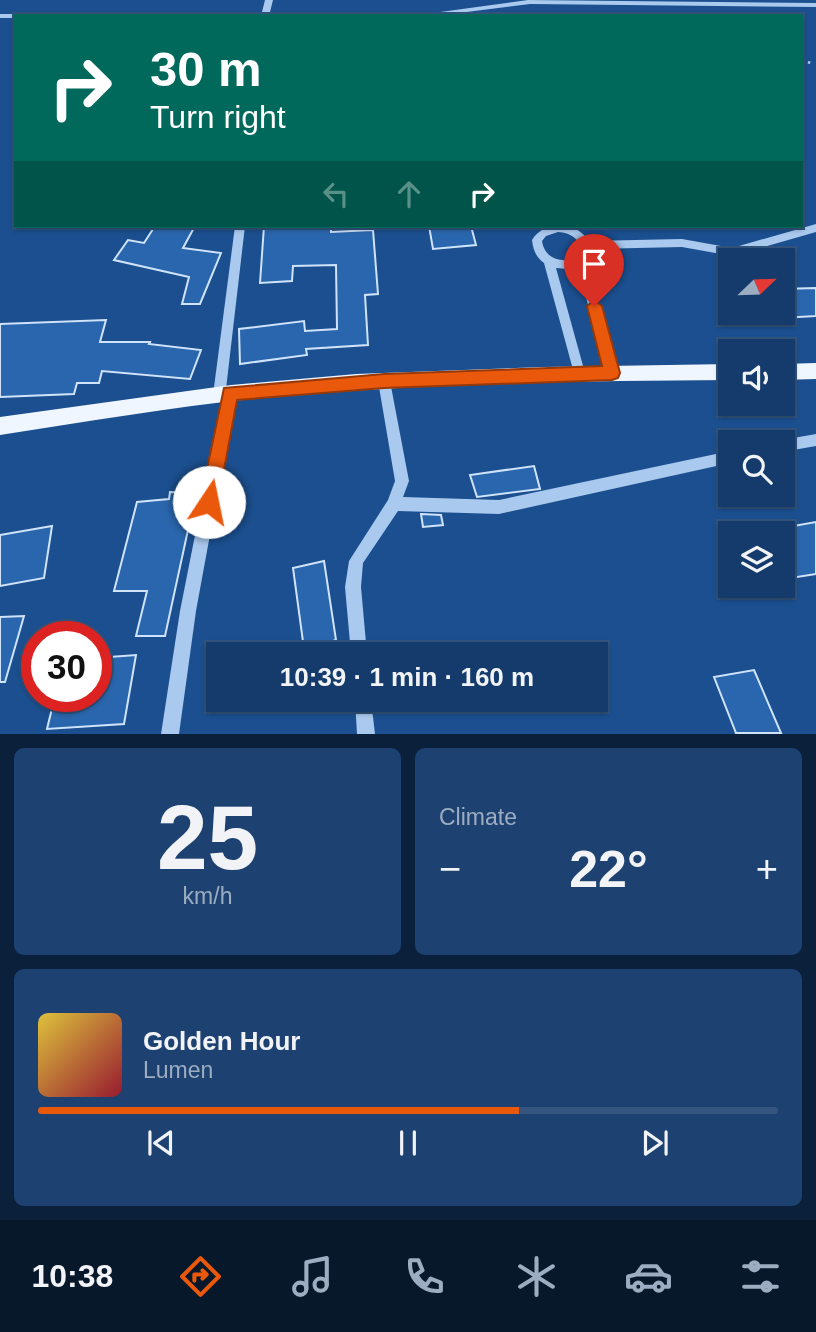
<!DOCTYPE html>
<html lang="en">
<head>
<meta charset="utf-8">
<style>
	body { margin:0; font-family:Helvetica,sans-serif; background:#1d4271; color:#f1f3f6; height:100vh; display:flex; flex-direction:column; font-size:26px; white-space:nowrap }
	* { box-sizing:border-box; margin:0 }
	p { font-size:23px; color:#9dadc1 }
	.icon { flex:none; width:38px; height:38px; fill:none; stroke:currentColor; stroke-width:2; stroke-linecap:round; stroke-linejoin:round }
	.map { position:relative; height:734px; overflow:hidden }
	.drawer { display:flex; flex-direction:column; gap:14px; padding:14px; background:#0b203b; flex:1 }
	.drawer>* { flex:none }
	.hud { position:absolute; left:14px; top:14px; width:789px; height:214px; border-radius:0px; box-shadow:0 2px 5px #0004,0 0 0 2px #33557e; background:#00695c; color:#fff; overflow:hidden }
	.needle { width:46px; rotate:67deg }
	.controls { position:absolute; left:718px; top:248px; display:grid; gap:14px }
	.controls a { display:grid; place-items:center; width:77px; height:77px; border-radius:0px; background:#143b6b; box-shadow:0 2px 5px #0004,0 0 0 2px #33557e; font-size:35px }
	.speed { position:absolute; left:21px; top:621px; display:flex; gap:14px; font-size:35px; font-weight:700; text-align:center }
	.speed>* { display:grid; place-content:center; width:91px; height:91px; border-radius:50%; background:#143b6b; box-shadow:0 2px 5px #0004,0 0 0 2px #33557e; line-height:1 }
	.speed .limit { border:10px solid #d22; background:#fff; color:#111 }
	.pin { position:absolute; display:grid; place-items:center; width:60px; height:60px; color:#fff; margin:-72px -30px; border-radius:50% 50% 50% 0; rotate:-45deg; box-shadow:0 0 7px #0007 }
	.pin .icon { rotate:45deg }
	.me { position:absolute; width:77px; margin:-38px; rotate:11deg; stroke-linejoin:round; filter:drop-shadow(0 0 5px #0008) }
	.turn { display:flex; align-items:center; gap:24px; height:147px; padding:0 21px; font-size:32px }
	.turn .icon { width:91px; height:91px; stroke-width:2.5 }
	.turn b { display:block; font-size:49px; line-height:60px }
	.lanes { display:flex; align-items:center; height:66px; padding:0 21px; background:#0003; justify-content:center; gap:35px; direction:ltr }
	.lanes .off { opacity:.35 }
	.big { font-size:52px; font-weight:600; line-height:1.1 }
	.drawer .tile { flex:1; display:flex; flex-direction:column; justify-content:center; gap:10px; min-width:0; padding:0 24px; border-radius:10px; background:#1d4271 }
	.drawer .dial { align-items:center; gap:0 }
	.dial b { font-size:91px; line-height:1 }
	.song { display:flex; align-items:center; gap:21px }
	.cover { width:84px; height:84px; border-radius:10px; background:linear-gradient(135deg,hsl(50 70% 55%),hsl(350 70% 35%)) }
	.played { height:7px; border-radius:4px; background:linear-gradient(90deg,#ea580c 65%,#33557e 65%) }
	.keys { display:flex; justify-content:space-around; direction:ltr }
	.heat { display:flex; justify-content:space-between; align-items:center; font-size:38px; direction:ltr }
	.drawer .tiles { flex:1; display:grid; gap:14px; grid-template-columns:1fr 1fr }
	.tile:last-child { grid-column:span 2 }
	.trip { position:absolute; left:206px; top:642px; width:402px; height:70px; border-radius:0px; background:#143b6b; box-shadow:0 2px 5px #0004,0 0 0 2px #33557e; font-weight:600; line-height:70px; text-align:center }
	.tabs { display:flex; height:112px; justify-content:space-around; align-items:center; background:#08182b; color:#9dadc1 }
	.tabs .icon { width:49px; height:49px }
	.tabs .selected { color:#ea580c }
	.tabs b { font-size:32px; color:#f1f3f6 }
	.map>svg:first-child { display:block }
</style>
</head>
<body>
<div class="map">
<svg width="816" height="734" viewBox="0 0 816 734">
	<rect width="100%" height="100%" fill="#1b4f8f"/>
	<g fill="#2a66ad" stroke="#cfe3fa" stroke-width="2">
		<polygon points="155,226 195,226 183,248 221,253 200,304 182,304 189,277 114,260 128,240 144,243"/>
		<polygon points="264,226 331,226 331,232 373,230 378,294 365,295 368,345 306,349 307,355 240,364 239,329 304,321 305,331 337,329 336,265 293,266 292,281 260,283"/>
		<polygon points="429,226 471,226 476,245 433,249"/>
		<polygon points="816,288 816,316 782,318 782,289"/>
		<polygon points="106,320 100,342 150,342 149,344 201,350 190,379 102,371 99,383 77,383 74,394 0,397 0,324"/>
		<polygon points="534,466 540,489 477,497 470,475"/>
		<polygon points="170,492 196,493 165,636 136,636 147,591 114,591 137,502 169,499"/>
		<polygon points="421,514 441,515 443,525 423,527"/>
		<polygon points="816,522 816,574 791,578 787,569 782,570 782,528"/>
		<polygon points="52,526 44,578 0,586 0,535"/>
		<polygon points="324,561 336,640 304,649 293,568"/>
		<polygon points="24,616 5,682 0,682 0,617"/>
		<polygon points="136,655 124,724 47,729 55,696 96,696 96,658"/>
		<polygon points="754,670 781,733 736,733 714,677"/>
	</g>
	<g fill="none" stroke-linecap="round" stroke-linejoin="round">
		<polyline stroke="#a9c9ee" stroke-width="2.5" stroke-dasharray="2.5 3.5" stroke-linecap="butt" points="802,61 811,63"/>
		<g fill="#a9c9ee" fill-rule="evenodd">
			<polygon points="265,0 273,0 269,16 261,16"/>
			<polygon points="528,0 816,3 816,7 530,4 435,16 411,16"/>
			<polygon points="0,14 16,14 20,16 16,16 16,18 0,18"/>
			<path d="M 816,224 L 816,232 L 732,256 L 682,247 L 593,249 L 587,261 L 618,373 L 616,377 L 612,378 L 608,377 L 606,373 L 578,267 L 568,269 L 556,268 L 585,373 L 583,377 L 579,378 L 575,377 L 544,263 C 536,257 533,250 532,240 C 546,219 575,221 589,241 L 682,239 L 732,248 ZM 558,232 C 571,233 578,238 583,251 L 578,258 C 562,263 545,260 542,241 L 546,236 Z"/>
			<polygon points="235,226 245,226 226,389 230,387 234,389 236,393 196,611 179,734 161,734 180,611 222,399 215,399 213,395"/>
			<polygon points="384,376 388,377 390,381 409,481 403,497 499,500 730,451 730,463 499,514 398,511 363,563 361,587 367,654 351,654 345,587 349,561 388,500 395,481 378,381 380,377"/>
			<polygon points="816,434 816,446 782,452 782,443 777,443 782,440"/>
			<polygon points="355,700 371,700 375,734 357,734"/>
		</g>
		<g fill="#f0f6ff" fill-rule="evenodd">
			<polygon points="816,363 816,379 782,380 782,364"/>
			<path d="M 730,364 L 730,380 C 585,381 439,383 295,395 C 196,403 98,420 0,435 L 0,417 L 231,385 L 356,374 L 543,367 Z"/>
		</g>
	</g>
	<polygon fill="#ea580c" stroke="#983908" stroke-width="2" points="594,300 602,306 620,373 618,378 612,380 384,388 237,400 218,502 216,508 209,511 203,508 200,502 224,388 384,374 602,366 587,306"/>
</svg>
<div class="controls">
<a><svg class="needle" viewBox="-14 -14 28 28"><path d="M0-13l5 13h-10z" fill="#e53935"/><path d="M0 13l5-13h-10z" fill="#9dadc1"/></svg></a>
<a><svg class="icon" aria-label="sound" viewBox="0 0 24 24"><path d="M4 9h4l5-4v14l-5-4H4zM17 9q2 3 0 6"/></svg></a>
<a><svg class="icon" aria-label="search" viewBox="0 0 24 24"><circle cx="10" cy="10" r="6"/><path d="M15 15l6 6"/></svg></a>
<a><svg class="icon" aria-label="layers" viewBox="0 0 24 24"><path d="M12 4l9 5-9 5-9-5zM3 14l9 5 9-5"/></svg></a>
</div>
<div class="speed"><div class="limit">30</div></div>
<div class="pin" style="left:594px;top:306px;background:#d93025"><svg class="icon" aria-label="arrive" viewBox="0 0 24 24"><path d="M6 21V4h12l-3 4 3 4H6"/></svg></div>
<svg class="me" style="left:209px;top:502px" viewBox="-20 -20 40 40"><circle r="19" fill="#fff"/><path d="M0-13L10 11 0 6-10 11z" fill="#ea580c"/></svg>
<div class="trip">10:39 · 1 min · 160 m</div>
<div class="hud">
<div class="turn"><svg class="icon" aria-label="right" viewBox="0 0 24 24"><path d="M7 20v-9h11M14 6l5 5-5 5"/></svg><div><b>30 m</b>Turn right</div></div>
<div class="lanes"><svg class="icon off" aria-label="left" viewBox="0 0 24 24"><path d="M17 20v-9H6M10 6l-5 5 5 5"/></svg><svg class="icon off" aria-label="ahead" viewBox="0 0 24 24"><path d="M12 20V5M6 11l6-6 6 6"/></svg><svg class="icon" aria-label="right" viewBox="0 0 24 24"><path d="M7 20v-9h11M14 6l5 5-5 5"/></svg></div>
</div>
</div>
<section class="drawer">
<div class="tiles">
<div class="tile dial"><b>25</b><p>km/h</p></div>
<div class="tile"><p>Climate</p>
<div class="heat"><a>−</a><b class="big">22°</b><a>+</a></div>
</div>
<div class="tile">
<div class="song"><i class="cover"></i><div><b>Golden Hour</b><p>Lumen</p></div></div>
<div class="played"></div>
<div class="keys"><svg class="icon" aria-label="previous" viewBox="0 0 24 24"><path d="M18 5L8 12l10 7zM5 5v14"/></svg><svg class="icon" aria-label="pause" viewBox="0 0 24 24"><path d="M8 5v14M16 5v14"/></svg><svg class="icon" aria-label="next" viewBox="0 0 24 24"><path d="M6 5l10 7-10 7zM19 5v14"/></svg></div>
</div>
</div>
</section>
<nav class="tabs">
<b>10:38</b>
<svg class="icon selected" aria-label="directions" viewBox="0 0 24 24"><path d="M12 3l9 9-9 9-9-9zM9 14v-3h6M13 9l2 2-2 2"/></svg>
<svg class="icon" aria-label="music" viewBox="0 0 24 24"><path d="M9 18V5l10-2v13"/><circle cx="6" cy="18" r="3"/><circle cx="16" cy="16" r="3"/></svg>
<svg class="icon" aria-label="phone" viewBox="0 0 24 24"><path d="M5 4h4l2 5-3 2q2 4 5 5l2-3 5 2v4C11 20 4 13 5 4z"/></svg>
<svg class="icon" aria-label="climate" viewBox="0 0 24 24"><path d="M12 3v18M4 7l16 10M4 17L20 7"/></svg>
<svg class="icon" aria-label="car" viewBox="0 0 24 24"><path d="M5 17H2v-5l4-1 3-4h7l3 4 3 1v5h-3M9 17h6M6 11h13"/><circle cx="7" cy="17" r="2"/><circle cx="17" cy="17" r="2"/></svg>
<svg class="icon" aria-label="filters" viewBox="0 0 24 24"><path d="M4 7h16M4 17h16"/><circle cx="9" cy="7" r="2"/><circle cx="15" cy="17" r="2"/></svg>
</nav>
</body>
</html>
